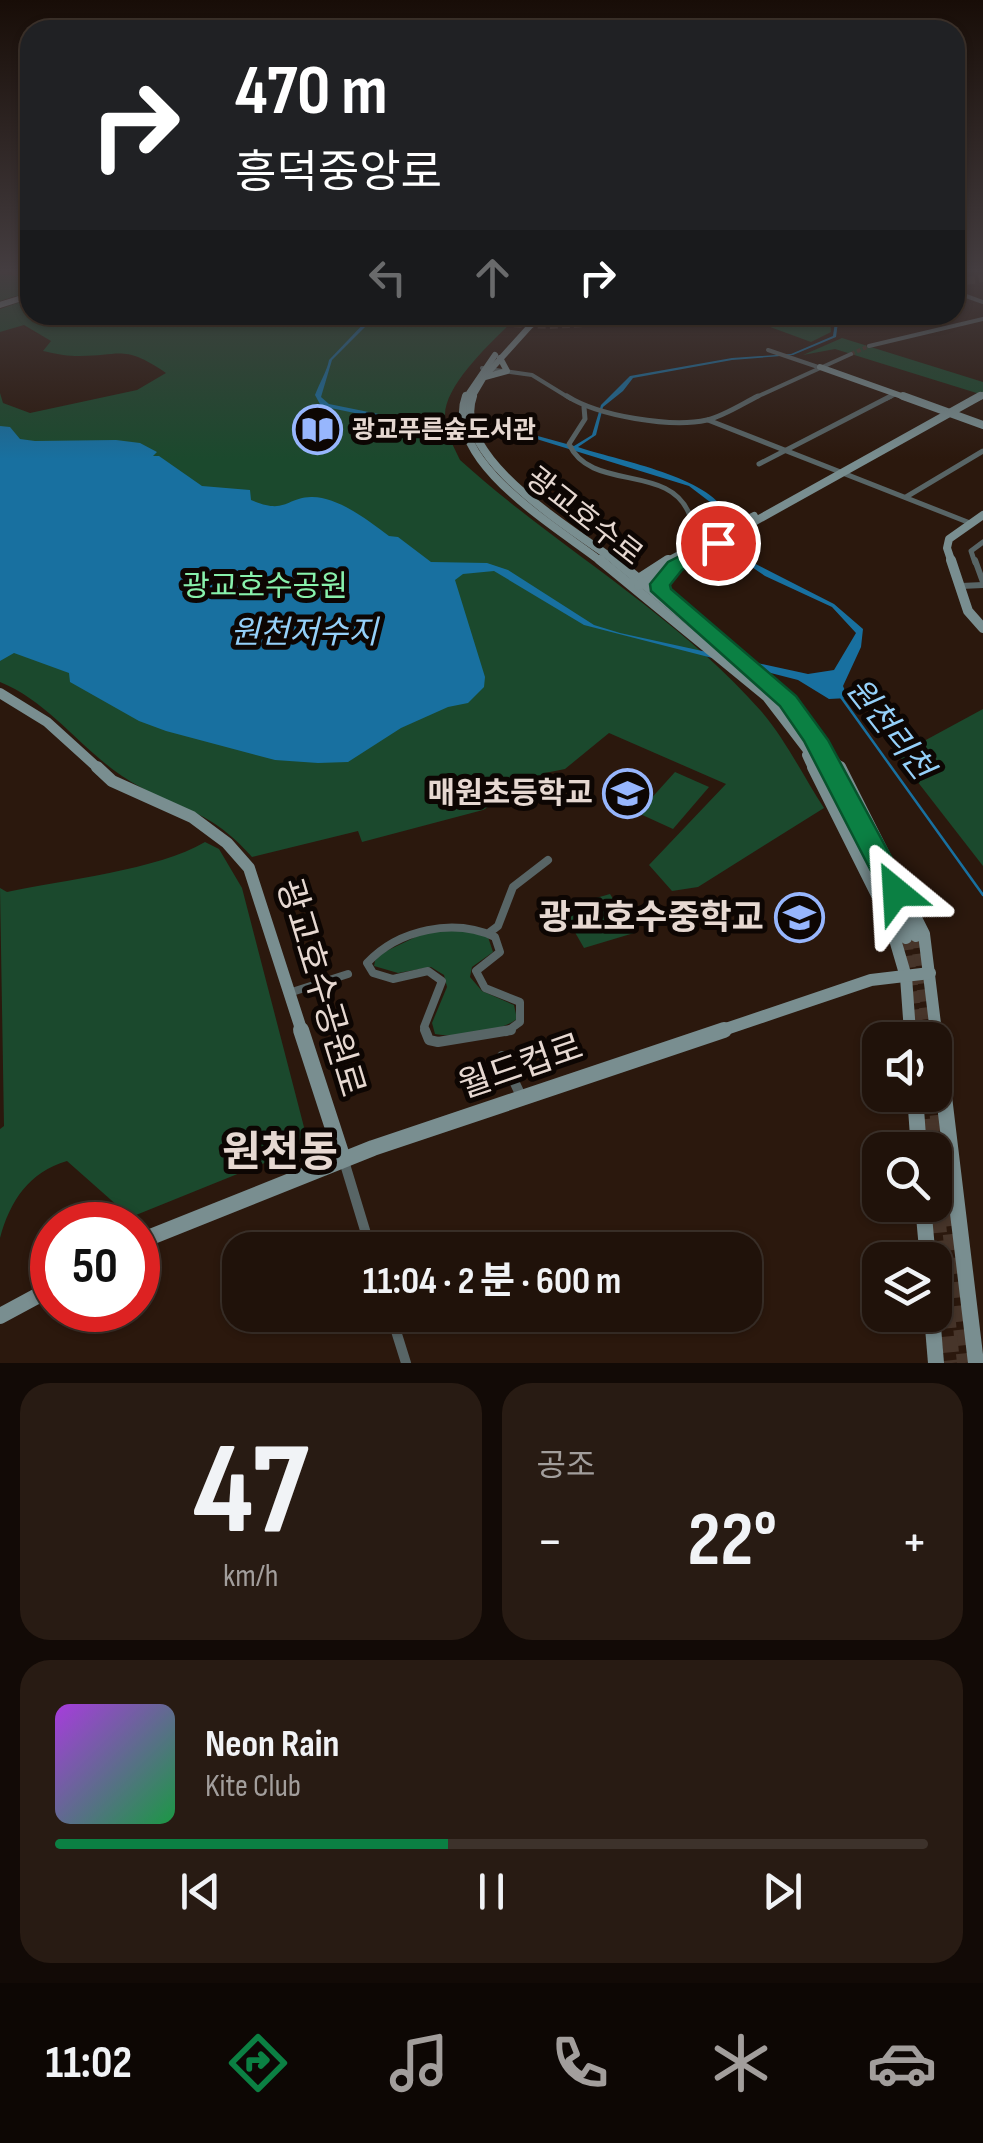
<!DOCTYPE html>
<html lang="ko">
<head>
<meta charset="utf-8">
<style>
	body { margin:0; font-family:"Sofia Sans Condensed","Noto Sans KR",sans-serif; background:#281b13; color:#f1f3f6; height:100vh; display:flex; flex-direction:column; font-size:38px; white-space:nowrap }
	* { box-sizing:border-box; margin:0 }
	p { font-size:32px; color:#a29e9c }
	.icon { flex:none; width:55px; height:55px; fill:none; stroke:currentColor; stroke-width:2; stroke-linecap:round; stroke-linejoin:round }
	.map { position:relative; height:1363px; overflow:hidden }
	.side { display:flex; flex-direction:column; gap:20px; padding:20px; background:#120a06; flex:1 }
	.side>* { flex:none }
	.guide { position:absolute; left:20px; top:20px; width:945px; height:305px; border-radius:30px; box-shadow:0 2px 8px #0004,0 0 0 2px #3d322b; background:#202124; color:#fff; overflow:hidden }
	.tools { position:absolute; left:862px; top:1022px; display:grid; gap:20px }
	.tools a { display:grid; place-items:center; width:90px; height:90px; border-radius:20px; background:#20120a; box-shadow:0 2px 8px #0004,0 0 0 2px #3d322b; font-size:50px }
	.speed { position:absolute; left:30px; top:1202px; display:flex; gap:20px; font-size:50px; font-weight:700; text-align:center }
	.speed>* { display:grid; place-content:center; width:130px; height:130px; border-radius:50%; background:#20120a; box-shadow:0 2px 8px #0004,0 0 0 2px #3d322b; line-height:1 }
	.speed .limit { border:15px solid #d22; background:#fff; color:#111 }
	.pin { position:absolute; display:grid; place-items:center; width:85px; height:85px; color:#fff; margin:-42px; border:5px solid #fff; border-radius:50%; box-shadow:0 2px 10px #0007 }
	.me { position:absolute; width:110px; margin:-55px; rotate:333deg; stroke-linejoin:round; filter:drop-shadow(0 0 8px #0008) }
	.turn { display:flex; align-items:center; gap:35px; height:210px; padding:0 50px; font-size:45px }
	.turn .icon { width:130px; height:130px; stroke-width:2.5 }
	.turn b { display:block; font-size:70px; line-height:85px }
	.lanes { display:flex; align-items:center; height:95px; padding:0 50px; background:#0003; justify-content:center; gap:50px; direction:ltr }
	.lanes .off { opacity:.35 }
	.big { font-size:75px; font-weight:700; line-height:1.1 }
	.side .widget { flex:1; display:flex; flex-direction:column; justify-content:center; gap:15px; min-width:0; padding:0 35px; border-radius:30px; background:#281b13 }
	.side .dial { align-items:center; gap:0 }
	.dial b { font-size:130px; line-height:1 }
	.song { display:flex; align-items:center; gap:30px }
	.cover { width:120px; height:120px; border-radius:15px; background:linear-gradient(135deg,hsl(280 70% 55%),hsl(140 70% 35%)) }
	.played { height:10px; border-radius:5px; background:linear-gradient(90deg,#0b8043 45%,#3d322b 45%) }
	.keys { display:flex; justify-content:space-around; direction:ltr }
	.heat { display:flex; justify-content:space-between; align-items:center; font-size:55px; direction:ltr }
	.side .tiles { flex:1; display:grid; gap:20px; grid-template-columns:1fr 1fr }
	.widget:last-child { grid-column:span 2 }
	.trip { position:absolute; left:222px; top:1232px; width:540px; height:100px; border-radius:30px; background:#20120a; box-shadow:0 2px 8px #0004,0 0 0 2px #3d322b; font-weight:700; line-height:100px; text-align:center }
	.dock { display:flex; height:160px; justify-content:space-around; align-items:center; background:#0d0704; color:#a29e9c }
	.dock .icon { width:70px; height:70px }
	.dock .active { color:#0b8043 }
	.dock b { font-size:45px; color:#f1f3f6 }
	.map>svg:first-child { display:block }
</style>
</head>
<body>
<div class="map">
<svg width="983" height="1363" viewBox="0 0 983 1363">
	<rect width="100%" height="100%" fill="#2b180d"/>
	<g fill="#1b492d">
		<path d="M 0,274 L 30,277 L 30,315 L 519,315 C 497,337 445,383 445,415 C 445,432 453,445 460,460 C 556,547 675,613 761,711 C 786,740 803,776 824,808 L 698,887 L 672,891 L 649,865 L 726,784 L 609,733 L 565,769 L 545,773 L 483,810 L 362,842 L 358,831 L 252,857 C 207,805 173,810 122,776 C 79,747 49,702 0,682 L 0,393 L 3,403 L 30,413 L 137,390 L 166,373 C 122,343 121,357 75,356 C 65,356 53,353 43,351 L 51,341 L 24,325 L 0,332 L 0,309 L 26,300 L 16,296 L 0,301 Z"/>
		<polygon points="830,315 831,332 811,342 762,324 785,316"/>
		<polygon points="842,338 983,382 983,395 835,349 803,355"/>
		<polygon points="983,709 983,866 903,763 900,754"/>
		<polygon points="675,772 709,787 673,829 638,813"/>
		<path d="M 205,842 L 219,849 L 242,888 L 305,1131 L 292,1152 L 136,1215 L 128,1215 L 67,1161 C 29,1172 10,1201 0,1238 L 0,1129 L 4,1126 L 0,888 L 7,892 C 63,880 158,870 205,842 Z"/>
		<polygon points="610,894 634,933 584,948 561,908"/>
		<path d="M 444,929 L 487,934 L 493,952 L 472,967 L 470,977 L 482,991 L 514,1005 L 517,1019 C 499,1032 456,1038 435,1034 L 432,1023 L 447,987 L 444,975 L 431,967 L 398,973 L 374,966 L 376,956 L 426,932 Z"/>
	</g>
	<path fill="#1870a0" d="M 377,315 L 332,360 L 321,397 L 329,404 L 428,424 L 516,430 L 574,446 L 592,435 L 601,405 L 630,376 L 732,358 L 791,354 L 833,336 L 836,315 L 839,315 L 836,337 L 793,355 L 732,360 L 633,378 L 623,391 L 603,407 L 596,435 L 578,447 C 616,460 708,476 726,513 C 733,527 735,543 742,557 L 834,604 L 863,629 L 861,647 L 843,686 L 848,698 L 829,699 L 798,680 L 584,625 L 494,571 L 463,574 L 455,580 L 485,677 L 484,687 L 468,703 L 448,707 L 401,728 L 348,762 L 318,763 L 275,760 L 166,731 L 139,721 L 70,682 L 69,673 L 14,653 L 0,661 L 0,426 L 10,427 L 20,439 L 35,441 L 116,440 L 140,443 L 157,452 L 153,456 L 159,456 L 202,486 L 250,490 L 251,500 C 286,515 285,498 311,497 C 337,496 369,521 389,536 L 398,537 L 431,562 L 487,563 L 508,570 L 594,625 L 620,633 L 808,674 L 834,670 L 856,633 L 832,607 L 765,576 L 734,555 L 710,502 L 689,486 L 517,433 L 422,427 L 321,406 L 315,395 C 320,382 327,371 329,360 L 370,317 Z"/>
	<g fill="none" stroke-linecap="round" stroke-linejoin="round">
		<polyline stroke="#1870a0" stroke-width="2.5" points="841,697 983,895"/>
		<polyline stroke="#47352a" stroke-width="4" stroke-dasharray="4 2.5" stroke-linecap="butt" points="851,354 869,346"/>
		<g stroke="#47352a" stroke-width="12" stroke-dasharray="12 6" stroke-linecap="butt">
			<polyline points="916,936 928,1032"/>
			<polyline points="906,938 918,1032"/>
		</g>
		<g stroke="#47352a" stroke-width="16" stroke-dasharray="16 8" stroke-linecap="butt">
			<polyline points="918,1030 919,1040"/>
			<polyline points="928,1030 929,1039"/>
			<polyline points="935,1091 965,1363"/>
			<polyline points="925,1095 931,1150"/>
			<polyline points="935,1193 952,1363"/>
		</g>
		<g stroke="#47352a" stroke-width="8" stroke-dasharray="8 4" stroke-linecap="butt">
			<polyline points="0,270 30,274"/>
			<polyline points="955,283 983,278"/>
			<polyline points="346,315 549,325 736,315"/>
		</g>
		<g stroke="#586566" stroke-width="4">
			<polyline points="955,292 983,302"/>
			<polyline points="869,346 983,319"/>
			<polyline points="768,350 818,367"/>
			<polyline points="482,368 532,375 571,399"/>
			<polyline points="752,399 851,354"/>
			<polyline points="886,399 896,394"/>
		</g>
		<g stroke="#586566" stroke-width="5">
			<path d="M 567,396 C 598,416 671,428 707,420 C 724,416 742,404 758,396"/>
			<path d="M 584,407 L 585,419 L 569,444 C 591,493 671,462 690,516 C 694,528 695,536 691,547"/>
			<polyline points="708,420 970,523"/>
			<polyline points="759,464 891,396"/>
			<polyline points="906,497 983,451"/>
			<polyline points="975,563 971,551 983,542"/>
		</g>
		<g stroke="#586566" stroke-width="6">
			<polyline points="975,560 983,582"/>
			<polyline points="961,586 983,585"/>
		</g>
		<g stroke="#586566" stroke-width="8">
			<polyline points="490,932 498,926 513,887 548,860"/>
			<polyline points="292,992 348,974"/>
			<path d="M 426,1032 L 424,1027 L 442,981 L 428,971 L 393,979 L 373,973 L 367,963 C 399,929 454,918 495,937 L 500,952 L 476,971 L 485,988 L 520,1002 L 520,1022 L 506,1032"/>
		</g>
		<g stroke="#586566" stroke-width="10">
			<polyline points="425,1030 429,1040 438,1042 511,1030"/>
			<polyline points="502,1056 522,1098"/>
			<polyline points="344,1161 371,1250"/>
			<polyline points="391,1315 406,1363"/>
		</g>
		<g stroke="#798e90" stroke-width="6">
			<polyline points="0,305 22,298"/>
			<polyline points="820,367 910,399"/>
			<polyline points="485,377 507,371 500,358"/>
			<polyline points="465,399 495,355"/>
			<polyline points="471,399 484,377 540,315"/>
			<polyline points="976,399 983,395"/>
		</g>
		<g stroke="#798e90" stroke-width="8">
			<path d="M 466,396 C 442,461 560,529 603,563"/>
			<path d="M 473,396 C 450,458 576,531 618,563"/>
			<polyline points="903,396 983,425"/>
			<polyline points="664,563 754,516"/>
			<polyline points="680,563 980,396"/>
			<polyline points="952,563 947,548 949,539 983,515"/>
		</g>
		<g stroke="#798e90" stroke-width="10">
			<polyline points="600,560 767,697 823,770"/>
			<polyline points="615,560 788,701 832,770"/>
			<polyline points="951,560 968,611 983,628"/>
			<polyline points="634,582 668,560"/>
			<polyline points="639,585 684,560"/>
			<polyline points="0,693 47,722 100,770"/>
			<polyline points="827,752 842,770"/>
			<polyline points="807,755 814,770"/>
		</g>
		<g stroke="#798e90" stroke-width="12">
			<polyline points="97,767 112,781 192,817 227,843 249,868 302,1032"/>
			<polyline points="813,767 889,919 906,977 910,1032"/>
			<polyline points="821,767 906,938"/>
			<polyline points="831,767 916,936"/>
			<polyline points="840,767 924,934 936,1032"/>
			<polyline points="717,1032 871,980 930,973"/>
		</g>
		<g stroke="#798e90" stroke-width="16">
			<polyline points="301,1030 343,1159"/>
			<polyline points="910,1030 911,1040"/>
			<polyline points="936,1030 976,1363"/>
			<polyline points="915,1095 919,1150"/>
			<polyline points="923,1205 928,1260"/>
			<polyline points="138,1242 373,1148 724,1030"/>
			<polyline points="932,1315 936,1363"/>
			<polyline points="0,1316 52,1288"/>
		</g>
		<polygon fill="#aaccce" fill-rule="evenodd" points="681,315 713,315 709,317 684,319 681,319"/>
	</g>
	<linearGradient id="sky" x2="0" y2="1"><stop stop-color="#180d07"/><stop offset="0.59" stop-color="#443d40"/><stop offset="1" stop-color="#443d40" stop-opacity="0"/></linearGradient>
	<rect width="983" height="459" fill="url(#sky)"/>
	<polygon fill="#0b8043" stroke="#07532c" stroke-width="2.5" points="718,537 725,539 725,547 682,570 670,585 671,589 796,696 828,740 910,892 905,900 896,903 886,900 804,741 780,706 651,591 650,584 668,562"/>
	<defs>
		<symbol id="library-ring" viewBox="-11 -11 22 22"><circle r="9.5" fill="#0d0603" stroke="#97b6fd" stroke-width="1.5"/><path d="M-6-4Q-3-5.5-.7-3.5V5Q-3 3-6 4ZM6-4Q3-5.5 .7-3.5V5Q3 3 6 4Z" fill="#97b6fd"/></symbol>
		<symbol id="school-ring" viewBox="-11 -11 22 22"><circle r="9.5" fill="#0d0603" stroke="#97b6fd" stroke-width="1.5"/><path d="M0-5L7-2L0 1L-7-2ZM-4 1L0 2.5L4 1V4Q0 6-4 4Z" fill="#97b6fd"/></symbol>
	</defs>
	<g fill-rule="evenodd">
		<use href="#library-ring" x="290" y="402" width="55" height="55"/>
		<use href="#school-ring" x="600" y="766" width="55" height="55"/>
		<use href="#school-ring" x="772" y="890" width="55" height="55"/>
	</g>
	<g text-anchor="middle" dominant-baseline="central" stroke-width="10" stroke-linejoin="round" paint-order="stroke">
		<g font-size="25" font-weight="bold" fill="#e6d8d1" stroke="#0d0603" text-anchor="start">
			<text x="352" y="430">광교푸른숲도서관</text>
		</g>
		<g font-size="30" fill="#e6d8d1" stroke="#0d0603">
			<text transform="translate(584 517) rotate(38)">광교호수로</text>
		</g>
		<g font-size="30" fill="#88f1ac" stroke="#0d0603">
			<text x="265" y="587">광교호수공원</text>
		</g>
		<g font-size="30" font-weight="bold" fill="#e6d8d1" stroke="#0d0603" text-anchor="end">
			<text x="593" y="794">매원초등학교</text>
		</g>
		<g font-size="32" font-style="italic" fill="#95d0f9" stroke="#0d0603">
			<text x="304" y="633">원천저수지</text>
			<text transform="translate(889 729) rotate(52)">원천리천</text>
		</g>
		<g font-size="35" font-weight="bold" fill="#e6d8d1" stroke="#0d0603" text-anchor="end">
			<text x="764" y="918">광교호수중학교</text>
		</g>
		<g font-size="35" fill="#e6d8d1" stroke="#0d0603">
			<text transform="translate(320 988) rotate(73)">광교호수공원로</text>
			<text transform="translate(521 1067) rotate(-19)">월드컵로</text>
		</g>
		<g font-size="42" font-weight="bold" fill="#e6d8d1" stroke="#0d0603">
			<text x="280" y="1153">원천동</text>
		</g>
	</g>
</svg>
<div class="tools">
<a><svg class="icon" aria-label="sound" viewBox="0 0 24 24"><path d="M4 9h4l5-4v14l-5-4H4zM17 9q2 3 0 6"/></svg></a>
<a><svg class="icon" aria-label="search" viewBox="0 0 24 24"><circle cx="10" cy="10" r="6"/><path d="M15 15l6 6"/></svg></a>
<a><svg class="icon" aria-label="layers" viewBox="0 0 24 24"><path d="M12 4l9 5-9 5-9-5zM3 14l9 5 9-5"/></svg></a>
</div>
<div class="speed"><div class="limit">50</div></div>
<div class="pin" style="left:718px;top:543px;background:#d93025"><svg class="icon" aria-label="arrive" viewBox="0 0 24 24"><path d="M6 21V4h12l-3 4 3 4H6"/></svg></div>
<svg class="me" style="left:896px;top:892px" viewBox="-20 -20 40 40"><path d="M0-17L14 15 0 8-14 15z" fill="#0b8043" stroke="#fff" stroke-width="4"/></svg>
<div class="trip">11:04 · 2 분 · 600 m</div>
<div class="guide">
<div class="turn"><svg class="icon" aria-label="right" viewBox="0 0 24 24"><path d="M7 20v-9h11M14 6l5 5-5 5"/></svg><div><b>470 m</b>흥덕중앙로</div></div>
<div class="lanes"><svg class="icon off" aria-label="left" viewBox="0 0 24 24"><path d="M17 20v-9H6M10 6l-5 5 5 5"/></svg><svg class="icon off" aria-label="ahead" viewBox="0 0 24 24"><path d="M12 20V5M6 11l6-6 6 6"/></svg><svg class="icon" aria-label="right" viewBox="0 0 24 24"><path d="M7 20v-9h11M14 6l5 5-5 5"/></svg></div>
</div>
</div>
<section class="side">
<div class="tiles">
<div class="widget dial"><b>47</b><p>km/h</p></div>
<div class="widget"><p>공조</p>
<div class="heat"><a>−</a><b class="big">22°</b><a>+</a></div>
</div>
<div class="widget">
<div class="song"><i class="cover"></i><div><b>Neon Rain</b><p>Kite Club</p></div></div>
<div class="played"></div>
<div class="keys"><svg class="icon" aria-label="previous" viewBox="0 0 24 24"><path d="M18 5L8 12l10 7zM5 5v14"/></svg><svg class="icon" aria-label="pause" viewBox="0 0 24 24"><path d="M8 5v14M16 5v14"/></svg><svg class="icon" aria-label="next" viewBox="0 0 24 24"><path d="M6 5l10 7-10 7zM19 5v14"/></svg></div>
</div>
</div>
</section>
<nav class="dock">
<b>11:02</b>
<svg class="icon active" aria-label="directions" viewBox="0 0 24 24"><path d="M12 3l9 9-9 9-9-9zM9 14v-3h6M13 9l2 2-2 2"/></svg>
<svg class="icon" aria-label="music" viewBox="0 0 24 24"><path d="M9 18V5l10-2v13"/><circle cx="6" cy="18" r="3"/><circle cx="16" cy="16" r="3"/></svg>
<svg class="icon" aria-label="phone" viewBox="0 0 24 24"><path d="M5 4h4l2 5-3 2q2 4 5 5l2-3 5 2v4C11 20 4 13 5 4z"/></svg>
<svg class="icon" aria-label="climate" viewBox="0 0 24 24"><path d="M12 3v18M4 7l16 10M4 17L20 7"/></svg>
<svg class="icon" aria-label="car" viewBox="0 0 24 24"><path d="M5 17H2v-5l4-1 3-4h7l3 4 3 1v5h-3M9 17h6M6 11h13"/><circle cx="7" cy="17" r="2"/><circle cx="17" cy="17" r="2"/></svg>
</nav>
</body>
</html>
